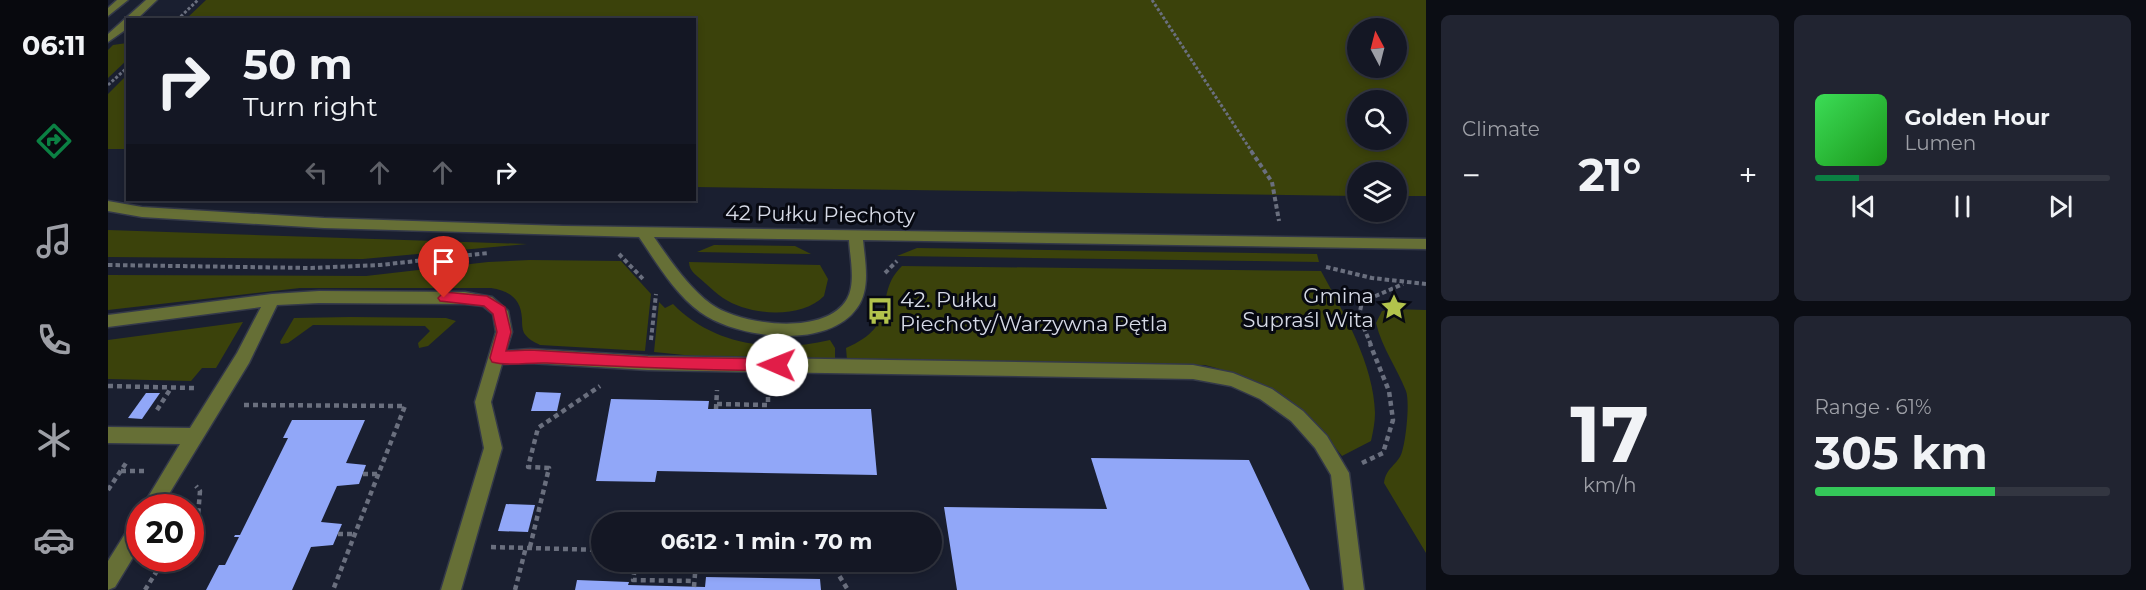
<!DOCTYPE html>
<html lang="en">
<head>
<meta charset="utf-8">
<style>
	body { margin:0; font-family:Montserrat,sans-serif; background:#212431; color:#f1f3f6; height:100vh; display:flex; flex-direction:column; font-size:22px; white-space:nowrap }
	* { box-sizing:border-box; margin:0 }
	p { font-size:20px; color:#9d9fa6 }
	.icon { flex:none; width:33px; height:33px; fill:none; stroke:currentColor; stroke-width:2; stroke-linecap:round; stroke-linejoin:round }
	.map { position:relative; flex:1; overflow:hidden }
	.details { display:flex; flex-direction:column; gap:15px; padding:15px; background:#0b0d14; width:720px }
	.details>* { flex:none }
	.guide { position:absolute; left:18px; top:18px; width:570px; height:183px; border-radius:0px; box-shadow:0 3px 9px #0003,0 0 0 2px #333641; background:#141724; color:#f1f3f6; overflow:hidden }
	.needle { width:39px; rotate:353deg }
	.tools { position:absolute; left:1239px; top:18px; display:grid; gap:12px }
	.tools a { display:grid; place-items:center; width:60px; height:60px; border-radius:50%; background:#141724; box-shadow:0 3px 9px #0003,0 0 0 2px #333641; font-size:30px }
	.speed { position:absolute; left:18px; top:494px; display:flex; gap:12px; font-size:30px; font-weight:700; text-align:center }
	.speed>* { display:grid; place-content:center; width:78px; height:78px; border-radius:50%; background:#141724; box-shadow:0 3px 9px #0003,0 0 0 2px #333641; line-height:1 }
	.speed .limit { border:9px solid #d22; background:#fff; color:#111 }
	.pin { position:absolute; display:grid; place-items:center; width:51px; height:51px; color:#fff; margin:-62px -26px; border-radius:50% 50% 50% 0; rotate:-45deg; box-shadow:0 0 6px #0007 }
	.pin .icon { rotate:45deg }
	.me { position:absolute; width:66px; margin:-33px; rotate:271deg; stroke-linejoin:round; filter:drop-shadow(0 0 4px #0008) }
	.turn { display:flex; align-items:center; gap:21px; height:126px; padding:0 18px; font-size:27px }
	.turn .icon { width:78px; height:78px; stroke-width:2.5 }
	.turn b { display:block; font-size:42px; line-height:51px }
	.lanes { display:flex; align-items:center; height:57px; padding:0 18px; background:#0003; justify-content:center; gap:30px; direction:ltr }
	.lanes .off { opacity:.35 }
	.big { font-size:45px; font-weight:700; line-height:1.1 }
	.details .card { flex:1; display:flex; flex-direction:column; justify-content:center; gap:9px; min-width:0; padding:0 21px; border-radius:9px; background:#212431 }
	.details .dial { align-items:center; gap:0 }
	.dial b { font-size:78px; line-height:1 }
	.song { display:flex; align-items:center; gap:18px }
	.cover { width:72px; height:72px; border-radius:9px; background:linear-gradient(135deg,hsl(130 70% 55%),hsl(120 70% 35%)) }
	.played { height:6px; border-radius:3px; background:linear-gradient(90deg,#0b8043 15%,#333641 15%) }
	.keys { display:flex; justify-content:space-around; direction:ltr }
	.heat { display:flex; justify-content:space-between; align-items:center; font-size:33px; direction:ltr }
	.charge { height:9px; border-radius:4px; background:linear-gradient(90deg,#34c759 61%,#333641 0) }
	.details .tiles { flex:1; display:grid; gap:15px; grid-template-columns:repeat(2,1fr) }
	.trip { position:absolute; left:483px; top:512px; width:351px; height:60px; border-radius:30px; background:#141724; box-shadow:0 3px 9px #0003,0 0 0 2px #333641; font-weight:700; line-height:60px; text-align:center }
	main { display:flex; flex:1; min-height:0 }
	.dock { display:flex; flex-direction:column; width:108px; justify-content:space-around; align-items:center; background:#08090e; color:#9d9fa6 }
	.dock .icon { width:42px; height:42px }
	.dock .selected { color:#0b8043 }
	.dock b { font-size:27px; color:#f1f3f6 }
	.map>svg:first-child { display:block }
</style>
</head>
<body>
<main>
<nav class="dock">
<b>06:11</b>
<svg class="icon selected" aria-label="directions" viewBox="0 0 24 24"><path d="M12 3l9 9-9 9-9-9zM9 14v-3h6M13 9l2 2-2 2"/></svg>
<svg class="icon" aria-label="music" viewBox="0 0 24 24"><path d="M9 18V5l10-2v13"/><circle cx="6" cy="18" r="3"/><circle cx="16" cy="16" r="3"/></svg>
<svg class="icon" aria-label="phone" viewBox="0 0 24 24"><path d="M5 4h4l2 5-3 2q2 4 5 5l2-3 5 2v4C11 20 4 13 5 4z"/></svg>
<svg class="icon" aria-label="climate" viewBox="0 0 24 24"><path d="M12 3v18M4 7l16 10M4 17L20 7"/></svg>
<svg class="icon" aria-label="car" viewBox="0 0 24 24"><path d="M5 17H2v-5l4-1 3-4h7l3 4 3 1v5h-3M9 17h6M6 11h13"/><circle cx="7" cy="17" r="2"/><circle cx="17" cy="17" r="2"/></svg>
</nav>
<div class="map">
<svg width="1318" height="590" viewBox="0 0 1318 590">
	<rect width="100%" height="100%" fill="#1a1f30"/>
	<g fill="#3b420b" fill-rule="evenodd">
		<path d="M 98,0 L 1318,0 L 1318,196 L 1289,196 L 1288,172 L 1250,172 L 1249,196 L 587,187 L 586,20 L 78,19 ZM 1250,28 L 1288,28 L 1288,68 L 1250,68 ZM 1250,100 L 1288,100 L 1288,140 L 1250,140 Z"/>
		<polygon points="19,43 19,60 0,78 0,50 5,45"/>
		<polygon points="19,75 19,149 0,149 0,94"/>
		<polygon points="0,230 419,244 255,259 0,257"/>
		<polygon points="606,245 687,246 703,254 589,252"/>
		<polygon points="809,248 1209,254 1211,262 789,256"/>
		<path d="M 422,260 L 513,261 L 543,294 L 537,351 L 432,345 C 426,342 420,339 416,333 C 414,329 414,323 414,319 C 413,299 402,291 383,288 L 192,288 L 0,310 L 0,275 L 258,276 L 380,262 Z"/>
		<path d="M 581,262 L 712,265 L 720,279 L 716,296 C 694,319 641,316 615,298 C 609,294 603,288 597,283 C 591,277 581,272 581,262 Z"/>
		<path d="M 794,266 L 1213,271 C 1236,313 1266,365 1267,413 C 1267,422 1265,432 1263,441 L 1234,456 C 1196,406 1158,380 1097,365 L 739,360 L 738,348 C 794,324 764,295 794,266 Z"/>
		<path d="M 551,302 L 557,308 L 565,304 C 606,346 667,353 722,340 L 727,348 L 727,360 L 606,358 L 546,352 Z"/>
		<path d="M 1284,309 L 1318,310 L 1318,553 L 1276,483 C 1278,467 1290,465 1294,452 C 1298,440 1302,402 1298,391 C 1289,368 1274,348 1268,323 L 1274,311 Z"/>
		<polygon points="243,317 338,318 348,321 320,346 311,348 310,343 322,331 317,326 205,325 180,343 173,344 172,342 186,318"/>
		<polygon points="135,322 108,368 94,368 83,381 0,379 0,340"/>
	</g>
	<g fill="#91a7f8">
		<polygon points="428,392 453,393 449,411 423,411"/>
		<polygon points="38,393 52,393 34,419 20,418"/>
		<polygon points="503,399 601,401 600,409 763,409 769,475 549,471 547,482 488,481"/>
		<polygon points="184,420 257,420 238,463 258,465 251,484 229,486 213,522 234,524 225,545 203,547 184,590 98,590 111,565 117,565 131,537 126,537 127,535 132,535 180,438 175,438"/>
		<polygon points="983,458 1141,460 1202,590 849,590 836,507 999,509"/>
		<polygon points="398,504 427,505 420,532 390,531"/>
		<polygon points="598,577 712,579 713,590 467,590 469,580 521,582 520,585 597,587"/>
	</g>
	<g fill="none" stroke-linecap="round" stroke-linejoin="round">
		<defs>
			<g id="minor">
				<polygon points="9,0 20,0 0,16 0,8"/>
				<polygon points="38,0 49,0 28,20 20,20 20,28 0,42 0,34"/>
				<path d="M 0,201 L 34,207 L 216,218 L 456,226 L 1318,239 L 1318,249 L 755,240 C 757,262 763,289 749,308 C 720,350 629,339 592,312 C 567,294 548,262 531,237 L 216,228 L 34,217 L 0,211 ZM 546,237 L 741,240 C 742,258 748,283 739,299 C 717,337 632,325 603,304 C 580,287 562,260 546,237 Z"/>
				<polygon points="211,291 357,292 384,297 400,311 404,332 398,351 422,349 540,356 1085,365 1125,373 1164,389 1195,411 1219,436 1241,473 1256,590 1236,590 1223,475 1207,448 1183,421 1152,399 1123,386 1085,379 540,370 422,363 394,364 383,402 394,448 353,590 333,590 376,448 367,402 388,332 385,314 375,306 357,304 211,303 169,305 141,363 53,507 34,507 72,444 0,443 0,427 82,428 129,353 153,307 0,327 0,315 164,294"/>
				<polygon points="32,518 32,546 7,587 0,590 0,561 25,521"/>
			</g>
		</defs>
		<use href="#minor" stroke="#343949" stroke-width="3"/>
		<g stroke="#6a6f7e" stroke-width="3" stroke-dasharray="3 2" stroke-linecap="butt">
			<polyline points="1044,0 1144,152"/>
			<polyline points="69,20 90,0"/>
			<polyline points="0,85 20,67"/>
		</g>
		<g stroke="#6a6f7e" stroke-width="4" stroke-dasharray="4.5 3" stroke-linecap="butt">
			<polyline points="1143,151 1164,182 1171,221"/>
			<polyline points="511,254 535,279"/>
			<polyline points="0,265 203,268 272,265 380,253"/>
			<polyline points="1218,267 1264,278 1318,284"/>
			<polyline points="777,273 789,261"/>
			<polyline points="543,340 548,294"/>
			<polyline points="1263,345 1251,316 1254,302 1295,284"/>
		</g>
		<g stroke="#6a6f7e" stroke-width="4.5" stroke-dasharray="5 4" stroke-linecap="butt">
			<polyline points="0,386 86,388"/>
			<polyline points="609,404 660,405 660,389"/>
			<polyline points="136,405 297,406 225,590"/>
			<polyline points="608,409 609,390"/>
			<polyline points="49,410 63,388"/>
			<polyline points="1254,463 1275,453 1285,420 1281,391 1262,344"/>
			<polyline points="13,471 36,471"/>
			<polyline points="255,474 271,474"/>
			<polyline points="0,490 18,463"/>
			<polyline points="82,529 90,516 92,491 88,486"/>
			<polyline points="230,534 247,534"/>
			<polyline points="383,547 494,550"/>
			<polyline points="422,547 441,468 420,467 430,428 492,386"/>
			<polyline points="528,561 525,580 586,581"/>
			<polyline points="722,561 740,590"/>
			<polyline points="586,587 588,561"/>
			<polyline points="37,590 57,558"/>
			<polyline points="407,590 418,547"/>
		</g>
		<use href="#minor" fill="#666f36" fill-rule="evenodd"/>
	</g>
	<path fill="#e11d48" stroke="#92132f" stroke-width="1.5" d="M 336,292 L 379,296 L 397,307 L 403,332 L 398,351 L 422,350 L 540,357 L 669,359 L 674,360 L 676,365 L 674,369 L 669,371 C 592,370 516,367 439,363 C 422,362 400,367 384,362 L 382,358 L 389,332 L 385,314 L 376,306 L 332,301 L 330,298 Z"/>
	<defs>
		<symbol id="sight-bare" viewBox="-9 -9 18 18"><path d="M0-6L1.8-2.2L6-1.7L2.9 1.2L3.7 5.4L0 3.3L-3.7 5.4L-2.9 1.2L-6-1.7L-1.8-2.2Z" fill="#b2c34c" stroke="#070911" stroke-width="2.5" paint-order="stroke"/></symbol>
		<symbol id="bus-bare" viewBox="-9 -9 18 18"><path d="M-5-6H5V4H4V6H2V4H-2V6H-4V4H-5ZM-3.5-4V0h7V-4ZM-3.5 1.2v1.5H-2V1.2ZM2 1.2v1.5H3.5V1.2Z" fill="#b2c34c" stroke="#070911" stroke-width="2.5" paint-order="stroke"/></symbol>
	</defs>
	<g fill-rule="evenodd">
		<use href="#sight-bare" x="1267" y="288" width="38" height="38"/>
		<use href="#bus-bare" x="753" y="292" width="38" height="38"/>
	</g>
	<g text-anchor="middle" dominant-baseline="central" stroke-width="6" stroke-linejoin="round" paint-order="stroke">
		<g font-size="21" fill="#d6dae6" stroke="#070911">
			<text transform="translate(712 214) rotate(1)">42 Pułku Piechoty</text>
		</g>
		<g font-size="21" fill="#d6dae6" stroke="#070911" text-anchor="end">
			<text x="1266" y="295">Gmina<tspan x="1266" dy="24">Supraśl Wita</tspan></text>
			<text x="792" y="299" text-anchor="start">42. Pułku<tspan x="792" dy="24">Piechoty/Warzywna Pętla</tspan></text>
		</g>
	</g>
</svg>
<div class="tools">
<a><svg class="needle" viewBox="-14 -14 28 28"><path d="M0-13l5 13h-10z" fill="#e53935"/><path d="M0 13l5-13h-10z" fill="#9d9fa6"/></svg></a>
<a><svg class="icon" aria-label="search" viewBox="0 0 24 24"><circle cx="10" cy="10" r="6"/><path d="M15 15l6 6"/></svg></a>
<a><svg class="icon" aria-label="layers" viewBox="0 0 24 24"><path d="M12 4l9 5-9 5-9-5zM3 14l9 5 9-5"/></svg></a>
</div>
<div class="speed"><div class="limit">20</div></div>
<div class="pin" style="left:336px;top:298px;background:#d93025"><svg class="icon" aria-label="arrive" viewBox="0 0 24 24"><path d="M6 21V4h12l-3 4 3 4H6"/></svg></div>
<svg class="me" style="left:669px;top:365px" viewBox="-20 -20 40 40"><circle r="19" fill="#fff"/><path d="M0-13L10 11 0 6-10 11z" fill="#e11d48"/></svg>
<div class="trip">06:12 · 1 min · 70 m</div>
<div class="guide">
<div class="turn"><svg class="icon" aria-label="right" viewBox="0 0 24 24"><path d="M7 20v-9h11M14 6l5 5-5 5"/></svg><div><b>50 m</b>Turn right</div></div>
<div class="lanes"><svg class="icon off" aria-label="left" viewBox="0 0 24 24"><path d="M17 20v-9H6M10 6l-5 5 5 5"/></svg><svg class="icon off" aria-label="ahead" viewBox="0 0 24 24"><path d="M12 20V5M6 11l6-6 6 6"/></svg><svg class="icon off" aria-label="ahead" viewBox="0 0 24 24"><path d="M12 20V5M6 11l6-6 6 6"/></svg><svg class="icon" aria-label="right" viewBox="0 0 24 24"><path d="M7 20v-9h11M14 6l5 5-5 5"/></svg></div>
</div>
</div>
<section class="details">
<div class="tiles">
<div class="card"><p>Climate</p>
<div class="heat"><a>−</a><b class="big">21°</b><a>+</a></div>
</div>
<div class="card">
<div class="song"><i class="cover"></i><div><b>Golden Hour</b><p>Lumen</p></div></div>
<div class="played"></div>
<div class="keys"><svg class="icon" aria-label="previous" viewBox="0 0 24 24"><path d="M18 5L8 12l10 7zM5 5v14"/></svg><svg class="icon" aria-label="pause" viewBox="0 0 24 24"><path d="M8 5v14M16 5v14"/></svg><svg class="icon" aria-label="next" viewBox="0 0 24 24"><path d="M6 5l10 7-10 7zM19 5v14"/></svg></div>
</div>
<div class="card dial"><b>17</b><p>km/h</p></div>
<div class="card"><p>Range · 61%</p><b class="big">305 km</b><div class="charge"></div></div>
</div>
</section>
</main>
</body>
</html>
